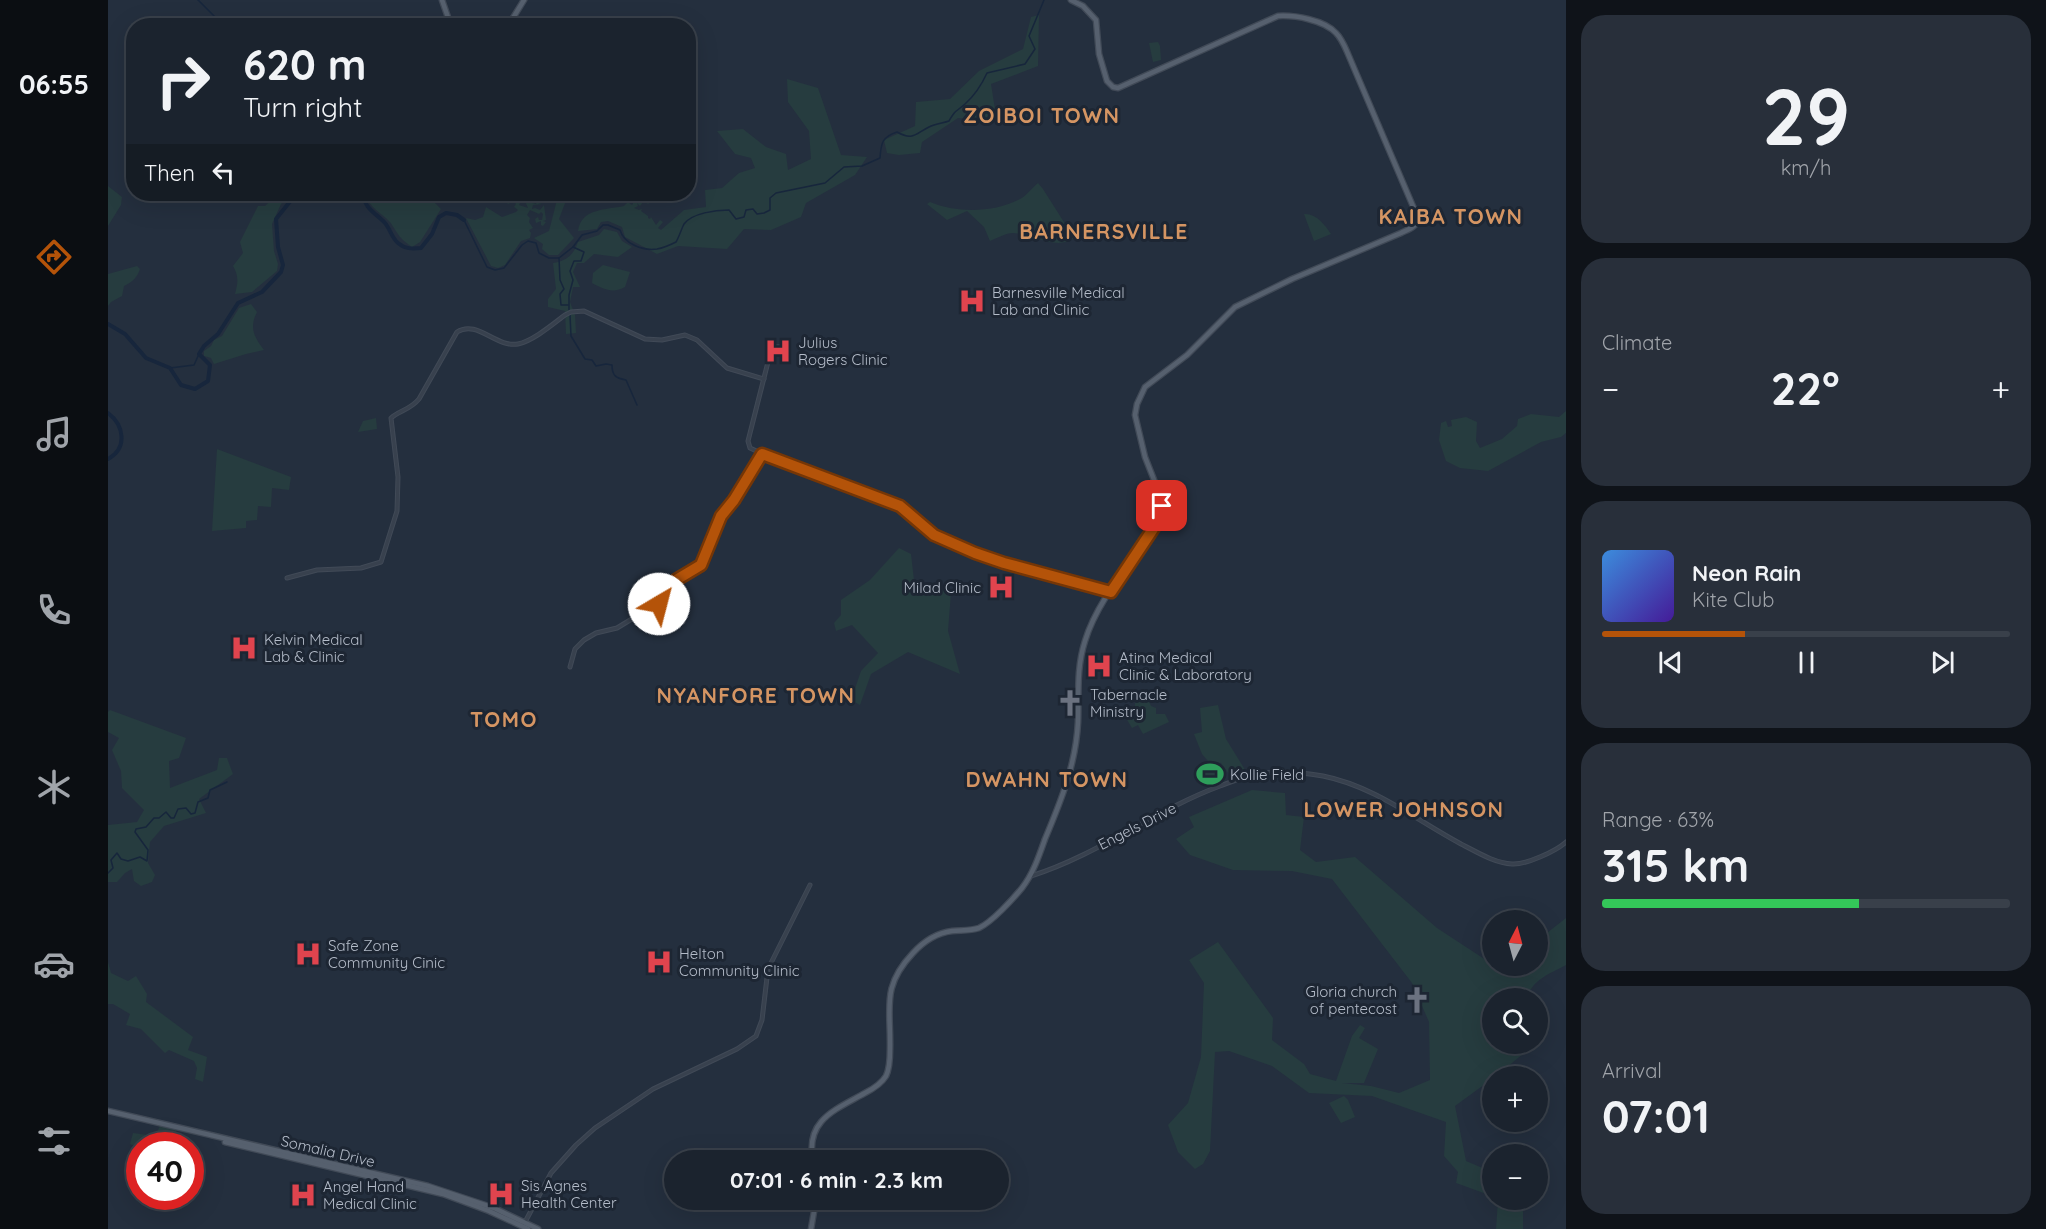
<!DOCTYPE html>
<html lang="en">
<head>
<meta charset="utf-8">
<style>
	body { margin:0; font-family:Quicksand,sans-serif; background:#282f3a; color:#f1f3f6; height:100vh; display:flex; flex-direction:column; font-size:22px; white-space:nowrap }
	* { box-sizing:border-box; margin:0 }
	p { font-size:20px; color:#a0a4aa }
	.icon { flex:none; width:33px; height:33px; fill:none; stroke:currentColor; stroke-width:2; stroke-linecap:round; stroke-linejoin:round }
	.map { position:relative; flex:1; overflow:hidden }
	.details { display:flex; flex-direction:column; gap:15px; padding:15px; background:#0f1319; width:480px }
	.details>* { flex:none }
	.banner { position:absolute; left:18px; top:18px; width:570px; height:183px; border-radius:24px; box-shadow:0 6px 24px #0002,0 0 0 2px #39404a; background:#1b232e; color:#f1f3f6; overflow:hidden }
	.needle { width:39px; rotate:6deg }
	.buttons { position:absolute; left:1374px; top:910px; display:grid; gap:12px }
	.buttons a { display:grid; place-items:center; width:66px; height:66px; border-radius:50%; background:#1b232e; box-shadow:0 6px 24px #0002,0 0 0 2px #39404a; font-size:30px }
	.speed { position:absolute; left:18px; top:1132px; display:flex; gap:12px; font-size:30px; font-weight:700; text-align:center }
	.speed>* { display:grid; place-content:center; width:78px; height:78px; border-radius:50%; background:#1b232e; box-shadow:0 6px 24px #0002,0 0 0 2px #39404a; line-height:1 }
	.speed .limit { border:9px solid #d22; background:#fff; color:#111 }
	.pin { position:absolute; display:grid; place-items:center; width:51px; height:51px; color:#fff; margin:-26px; border-radius:12px; box-shadow:0 3px 9px #0006 }
	.me { position:absolute; width:66px; margin:-33px; rotate:37deg; stroke-linejoin:round; filter:drop-shadow(0 0 4px #0008) }
	.turn { display:flex; align-items:center; gap:21px; height:126px; padding:0 18px; font-size:27px }
	.turn .icon { width:78px; height:78px; stroke-width:2.5 }
	.turn b { display:block; font-size:42px; line-height:51px }
	.then { display:flex; align-items:center; height:57px; padding:0 18px; background:#0003; gap:12px; font-size:22px }
	.big { font-size:45px; font-weight:800; line-height:1.1 }
	.details .card { flex:1; display:flex; flex-direction:column; justify-content:center; gap:9px; min-width:0; padding:0 21px; border-radius:24px; background:#282f3a }
	.details .dial { align-items:center; gap:0 }
	.dial b { font-size:78px; line-height:1 }
	.song { display:flex; align-items:center; gap:18px }
	.cover { width:72px; height:72px; border-radius:9px; background:linear-gradient(135deg,hsl(210 70% 55%),hsl(260 70% 35%)) }
	.played { height:6px; border-radius:3px; background:linear-gradient(90deg,#b45309 35%,#39404a 35%) }
	.keys { display:flex; justify-content:space-around; direction:ltr }
	.heat { display:flex; justify-content:space-between; align-items:center; font-size:33px; direction:ltr }
	.charge { height:9px; border-radius:4px; background:linear-gradient(90deg,#34c759 63%,#39404a 0) }
	.trip { position:absolute; left:556px; top:1150px; width:345px; height:60px; border-radius:30px; background:#1b232e; box-shadow:0 6px 24px #0002,0 0 0 2px #39404a; font-weight:800; line-height:60px; text-align:center }
	main { display:flex; flex:1; min-height:0 }
	.tab-bar { display:flex; flex-direction:column; width:108px; justify-content:space-around; align-items:center; background:#0b0e12; color:#a0a4aa }
	.tab-bar .icon { width:42px; height:42px }
	.tab-bar .on { color:#b45309 }
	.tab-bar b { font-size:27px; color:#f1f3f6 }
	.map>svg:first-child { display:block }
</style>
</head>
<body>
<main>
<nav class="tab-bar">
<b>06:55</b>
<svg class="icon on" aria-label="directions" viewBox="0 0 24 24"><path d="M12 3l9 9-9 9-9-9zM9 14v-3h6M13 9l2 2-2 2"/></svg>
<svg class="icon" aria-label="music" viewBox="0 0 24 24"><path d="M9 18V5l10-2v13"/><circle cx="6" cy="18" r="3"/><circle cx="16" cy="16" r="3"/></svg>
<svg class="icon" aria-label="phone" viewBox="0 0 24 24"><path d="M5 4h4l2 5-3 2q2 4 5 5l2-3 5 2v4C11 20 4 13 5 4z"/></svg>
<svg class="icon" aria-label="climate" viewBox="0 0 24 24"><path d="M12 3v18M4 7l16 10M4 17L20 7"/></svg>
<svg class="icon" aria-label="car" viewBox="0 0 24 24"><path d="M5 17H2v-5l4-1 3-4h7l3 4 3 1v5h-3M9 17h6M6 11h13"/><circle cx="7" cy="17" r="2"/><circle cx="17" cy="17" r="2"/></svg>
<svg class="icon" aria-label="filters" viewBox="0 0 24 24"><path d="M4 7h16M4 17h16"/><circle cx="9" cy="7" r="2"/><circle cx="15" cy="17" r="2"/></svg>
</nav>
<div class="map">
<svg width="1458" height="1229" viewBox="0 0 1458 1229">
	<rect width="100%" height="100%" fill="#242f3e"/>
	<g fill="#263c3f">
		<polygon points="931,15 930,66 883,84 889,122 850,118 814,142 812,153 791,155 779,153 776,140 807,126 808,102 842,99 871,71 915,49 923,17"/>
		<polygon points="1050,42 1052,46 1053,60 1045,62 1041,43"/>
		<path d="M 679,79 L 710,88 L 733,155 L 759,157 L 747,175 L 698,203 L 693,217 L 663,230 L 636,229 L 619,249 L 570,246 L 549,254 L 517,237 L 514,227 L 500,221 L 493,222 L 489,229 L 470,231 C 473,208 498,210 516,206 L 520,202 L 524,205 L 527,200 L 537,201 L 537,196 L 541,199 L 540,202 L 541,204 L 535,202 L 532,206 L 529,203 L 530,206 L 526,208 L 531,210 L 534,209 L 533,211 L 540,216 L 540,218 L 542,219 L 543,217 L 548,225 L 552,220 L 555,222 L 550,228 L 553,230 L 576,210 L 598,207 L 597,190 L 614,188 L 631,173 L 647,168 L 643,158 L 627,154 L 609,131 L 635,129 L 658,147 L 678,154 L 680,170 L 703,159 L 701,131 L 680,102 Z"/>
		<path d="M 930,183 L 935,189 L 966,238 C 949,251 925,234 905,233 C 898,233 889,238 882,241 L 876,227 L 859,211 L 839,220 L 819,204 L 822,202 C 848,213 887,213 912,199 C 918,196 924,188 930,183 Z"/>
		<polygon points="0,186 14,197 13,205 0,226"/>
		<path d="M 170,194 L 183,194 L 173,204 L 164,224 L 166,251 L 170,264 L 169,271 L 144,292 L 127,294 C 130,283 131,276 125,266 L 135,253 L 132,242 L 150,206 L 157,206 Z"/>
		<path d="M 258,194 L 318,194 L 333,209 L 312,242 L 304,247 C 290,237 291,235 282,222 C 273,212 261,208 258,194 Z"/>
		<polygon points="393,194 400,194 402,197 405,196 404,194 407,194 409,200 413,196 415,197 411,205 420,208 417,201 428,204 429,201 430,203 434,204 425,205 424,209 427,208 432,210 436,205 438,220 435,221 438,222 435,226 433,225 433,221 428,223 427,219 430,217 431,220 434,220 435,214 433,212 431,214 422,210 419,215 422,218 421,222 425,228 421,230 423,233 422,238 413,241 397,265 390,268 383,266 358,218 367,220 375,217 378,207 394,217 408,212 410,210 406,207 408,204 406,201 400,204"/>
		<polygon points="450,196 459,198 451,219 466,238 450,255 441,255 434,249 435,244 426,238 441,231"/>
		<path d="M 1196,214 C 1208,213 1217,225 1223,234 L 1206,241 Z"/>
		<path d="M 496,229 L 509,232 L 514,241 L 524,247 L 510,257 L 486,254 L 476,263 L 469,263 L 465,272 L 472,287 L 465,287 L 462,302 L 467,315 L 468,333 L 458,334 L 457,311 L 440,307 L 440,299 L 448,289 L 445,263 C 459,261 466,254 470,242 L 491,235 Z"/>
		<path d="M 495,265 L 522,272 L 517,287 C 505,294 495,289 484,283 L 485,273 Z"/>
		<path d="M 29,266 L 32,269 C 29,278 24,282 16,286 L 14,296 L 3,302 L 0,306 L 0,274 Z"/>
		<path d="M 143,304 L 149,312 C 141,328 146,337 156,350 L 138,354 L 106,364 L 103,358 L 96,356 L 96,351 L 103,346 L 106,340 L 114,336 L 131,308 Z"/>
		<polygon points="1458,411 1458,433 1453,437 1433,442 1380,471 1352,468 1338,461 1331,440 1333,423 1338,421 1340,427 1344,426 1343,420 1358,417 1369,422 1368,441 1372,448 1394,439 1409,426 1410,419 1423,414 1451,417"/>
		<polygon points="268,418 269,429 250,432 255,421"/>
		<polygon points="109,449 183,477 181,490 164,488 163,507 150,506 149,520 138,521 138,528 104,531"/>
		<polygon points="791,548 803,554 806,580 843,593 840,631 852,674 800,652 763,674 752,705 743,700 753,671 770,653 744,625 728,631 726,623 733,615 733,600 762,580"/>
		<polygon points="1040,699 1043,706 1048,708 1048,714 1057,714 1061,722 1035,734 1030,725 1024,728 1018,718 1025,713 1024,706 1027,706 1027,703"/>
		<polygon points="1110,705 1118,739 1139,773 1124,778 1113,763 1100,761 1094,754 1086,734 1094,732 1092,708"/>
		<polygon points="2,710 78,738 71,758 61,761 62,788 109,770 111,758 119,758 125,774 91,799 98,813 56,826 42,842 40,863 47,875 44,882 33,886 26,881 24,869 17,873 9,882 0,882 0,825 29,822 36,810 14,788 13,771 4,750 11,738 0,732 0,712"/>
		<polygon points="1107,765 1113,773 1113,779 1098,787 1090,773"/>
		<path d="M 1144,790 L 1177,793 L 1178,815 L 1196,817 L 1192,850 L 1208,862 L 1247,857 L 1329,928 L 1384,964 L 1384,966 L 1396,971 L 1402,966 L 1430,966 L 1430,940 L 1458,918 L 1458,965 C 1440,975 1426,978 1418,999 L 1384,999 L 1384,1044 L 1427,1044 L 1388,1076 L 1347,1106 L 1358,1161 L 1384,1172 L 1384,1196 L 1348,1183 L 1350,1172 L 1336,1156 L 1338,1122 L 1264,1096 L 1201,1093 L 1164,1066 L 1121,1051 L 1107,1052 L 1102,1151 L 1095,1164 L 1087,1169 L 1070,1152 L 1060,1125 L 1080,1103 L 1093,1057 L 1096,983 L 1081,960 L 1110,942 L 1165,1018 L 1164,1040 L 1196,1064 L 1202,1074 L 1228,1081 L 1244,1036 L 1252,1025 L 1257,1028 L 1251,1038 L 1270,1049 L 1256,1083 L 1234,1083 L 1263,1086 L 1291,1093 L 1322,1080 L 1321,1022 L 1304,983 L 1224,879 L 1184,871 L 1125,870 L 1082,855 L 1068,839 L 1086,827 L 1081,817 Z"/>
		<polygon points="0,962 3,973 20,981 28,976 39,994 38,1002 85,1037 80,1050 99,1057 95,1082 87,1079 89,1068 86,1061 61,1050 57,1053 33,1029 18,1025 22,1014 5,1004 0,1004"/>
		<polygon points="1236,1096 1240,1100 1247,1117 1233,1123 1221,1103"/>
		<polygon points="52,1126 68,1130 72,1146 32,1146 31,1148 22,1144 25,1133 47,1136"/>
		<polygon points="1390,1200 1413,1200 1415,1202 1415,1229 1388,1229"/>
	</g>
	<g fill="none" stroke-linecap="round" stroke-linejoin="round">
		<g stroke="#17263c" stroke-width="1.5">
			<polyline points="90,0 116,26"/>
			<path d="M 356,220 L 379,267 L 387,270 L 396,268 L 414,245 L 420,241 L 428,243 L 431,253 L 441,258 L 451,258 L 465,247 L 474,235 L 489,231 L 495,225 L 500,225 L 512,230 C 516,244 535,251 549,249 C 555,248 562,245 568,242 C 571,237 573,230 576,224 C 584,213 608,210 621,210 L 628,219 L 636,217 L 638,210 L 645,209 L 649,214 L 656,213 L 662,210 L 662,198 L 668,193 L 717,183 L 736,167 L 754,166 L 772,158 C 773,143 774,137 789,132 C 805,141 807,134 821,127 C 827,124 835,123 841,121 C 848,109 848,112 857,104 C 866,96 874,84 879,73 L 917,64 L 927,49 L 921,36 L 936,0"/>
			<polyline points="451,258 452,280 456,289 452,294 453,305 460,305"/>
			<polyline points="461,310 461,295 465,280 462,271 466,261 473,261 476,252 465,247"/>
			<path d="M 462,315 L 463,336 L 477,359 L 484,360 L 488,366 L 498,364 L 504,365 C 504,376 508,378 518,380 L 529,405"/>
			<polyline points="62,368 86,365 91,354"/>
			<polyline points="0,873 5,868 3,860 9,853 13,859 20,861 32,857 39,861 40,850 27,832 28,829 38,827 46,818 51,818 58,812 63,818 66,818 70,809 78,808 83,814 87,813 90,802 100,798 102,790 119,782"/>
		</g>
		<g stroke="#17263c" stroke-width="4">
			<path d="M 256,194 C 255,208 269,214 277,223 C 282,229 284,238 290,243 C 297,249 304,249 313,248 L 324,234 L 331,217 L 338,213 L 349,215 L 356,220"/>
			<polyline points="0,324 17,334 38,358 62,368 73,385 87,389 100,381 102,365 91,354 96,346 110,334 130,303 154,292 173,272 175,265 170,247 168,219 188,194"/>
			<path d="M 0,413 C 16,425 20,448 0,459"/>
		</g>
		<defs>
			<g id="minor">
				<polyline points="672,347 666,347 660,362 640,441 642,448 659,456 792,506 826,535 867,553 896,563 1001,591"/>
				<path d="M 179,578 L 209,570 L 253,568 L 273,562 L 289,511 L 290,477 L 283,418 C 292,410 302,410 311,399 L 349,332 C 369,319 388,348 410,344 C 425,341 445,324 457,315 L 463,312 L 476,311 L 537,339 L 554,340 L 577,335 L 589,340 L 619,368 L 656,379"/>
				<polyline points="462,667 467,649 476,640 488,633 509,628 537,611 549,606 568,580 593,565 613,516 626,499 653,454"/>
				<path d="M 923,876 C 990,855 1047,810 1112,786 C 1126,781 1141,774 1156,773 C 1174,771 1197,773 1215,776 C 1266,786 1308,820 1353,844 C 1369,852 1386,863 1404,864 C 1418,865 1448,851 1458,842"/>
				<polyline points="416,1224 443,1173 468,1145 487,1128 545,1089 629,1049 648,1036 654,1020 660,969 702,885"/>
			</g>
			<g id="major">
				<polyline points="334,0 343,26"/>
				<polyline points="400,26 416,0"/>
				<polyline points="0,1111 320,1186 386,1208 430,1229"/>
				<polyline points="117,1142 335,1194 381,1211 420,1229"/>
				<path d="M 705,1161 C 697,1120 727,1110 757,1093 C 765,1089 773,1084 778,1076 C 782,1068 782,1058 782,1049 C 783,1007 773,987 805,953 C 816,941 828,933 844,931 C 853,930 862,931 871,928 C 884,922 905,899 914,888 C 925,874 931,856 937,839 C 953,801 968,764 970,722 C 971,695 968,669 977,641 C 989,601 1024,561 1047,526 L 1053,515 L 1054,500 L 1037,457 L 1027,415 L 1029,404 L 1037,387 L 1079,355 L 1127,307 L 1184,279 L 1293,233 C 1301,229 1309,227 1310,218 L 1240,54 C 1237,47 1234,39 1228,33 C 1216,20 1187,15 1170,16 L 1010,88 L 1005,87 L 999,81 L 991,54 L 988,20 L 975,6 L 963,0"/>
				<polyline points="703,1229 708,1200"/>
			</g>
		</defs>
		<use href="#minor" stroke="#414a57" stroke-width="5"/>
		<use href="#major" stroke="#414a57" stroke-width="7"/>
		<use href="#minor" stroke="#38414e" stroke-width="3"/>
		<use href="#major" stroke="#56606e" stroke-width="4.5"/>
	</g>
	<g fill="none" stroke-linecap="round" stroke-linejoin="round">
		<defs>
			<polyline id="route" points="551,604 568,580 593,565 613,516 626,500 654,454 792,506 826,535 867,553 896,563 1003,592 1047,526 1053,515 1054,506"/>
		</defs>
		<use href="#route" stroke="#753606" stroke-width="15"/>
		<use href="#route" stroke="#b45309" stroke-width="10"/>
	</g>
	<defs>
		<symbol id="hospital-bare" viewBox="-9 -9 18 18"><path d="M-5-5h3v3.5h4V-5h3V5h-3V1.5h-4V5h-3Z" fill="#e0444e" stroke="#1d2633" stroke-width="2.5" paint-order="stroke"/></symbol>
		<symbol id="church-bare" viewBox="-9 -9 18 18"><path d="M-1.2-6h2.4v3.5h3.3v2.4h-3.3V6h-2.4V-.1h-3.3v-2.4h3.3Z" fill="#6b7280" stroke="#1d2633" stroke-width="2.5" paint-order="stroke"/></symbol>
		<symbol id="stadium-bare" viewBox="-9 -9 18 18"><path d="M0-5a6.5 5 0 1 0 0 10a6.5 5 0 1 0 0-10ZM-3.5-1.8h7v3.6h-7Z" fill="#2e9e5b" stroke="#1d2633" stroke-width="2.5" paint-order="stroke"/></symbol>
	</defs>
	<g fill-rule="evenodd">
		<use href="#hospital-bare" x="845" y="282" width="38" height="38"/>
		<use href="#hospital-bare" x="651" y="332" width="38" height="38"/>
		<use href="#hospital-bare" x="874" y="568" width="38" height="38"/>
		<use href="#hospital-bare" x="117" y="629" width="38" height="38"/>
		<use href="#hospital-bare" x="972" y="647" width="38" height="38"/>
		<use href="#church-bare" x="943" y="684" width="38" height="38"/>
		<use href="#stadium-bare" x="1083" y="755" width="38" height="38"/>
		<use href="#hospital-bare" x="181" y="935" width="38" height="38"/>
		<use href="#hospital-bare" x="532" y="943" width="38" height="38"/>
		<use href="#church-bare" x="1290" y="981" width="38" height="38"/>
		<use href="#hospital-bare" x="374" y="1175" width="38" height="38"/>
		<use href="#hospital-bare" x="176" y="1176" width="38" height="38"/>
	</g>
	<g text-anchor="middle" dominant-baseline="central" stroke-width="6" stroke-linejoin="round" paint-order="stroke">
		<g font-size="15" fill="#b4bcc9" stroke="#1d2633" text-anchor="start">
			<text x="884" y="292">Barnesville Medical<tspan x="884" dy="17">Lab and Clinic</tspan></text>
			<text x="690" y="342">Julius<tspan x="690" dy="17">Rogers Clinic</tspan></text>
			<text x="873" y="587" text-anchor="end">Milad Clinic</text>
			<text x="156" y="639">Kelvin Medical<tspan x="156" dy="17">Lab &amp; Clinic</tspan></text>
			<text x="1011" y="657">Atina Medical<tspan x="1011" dy="17">Clinic &amp; Laboratory</tspan></text>
			<text x="982" y="694">Tabernacle<tspan x="982" dy="17">Ministry</tspan></text>
			<text x="1122" y="774">Kollie Field</text>
			<text x="220" y="945">Safe Zone<tspan x="220" dy="17">Community Cinic</tspan></text>
			<text x="571" y="953">Helton<tspan x="571" dy="17">Community Clinic</tspan></text>
			<text x="1289" y="991" text-anchor="end">Gloria church<tspan x="1289" dy="17">of pentecost</tspan></text>
			<text x="413" y="1185">Sis Agnes<tspan x="413" dy="17">Health Center</tspan></text>
			<text x="215" y="1186">Angel Hand<tspan x="215" dy="17">Medical Clinic</tspan></text>
		</g>
		<g font-size="15" fill="#b4bcc9" stroke="#1d2633">
			<text transform="translate(1029 826) rotate(-27)">Engels Drive</text>
			<text transform="translate(220 1151) rotate(13)">Somalia Drive</text>
		</g>
		<g font-size="21" font-weight="bold" letter-spacing="1.5" fill="#d59563" stroke="#1d2633">
			<text x="934" y="115">ZOIBOI TOWN</text>
			<text x="1343" y="216">KAIBA TOWN</text>
			<text x="996" y="231">BARNERSVILLE</text>
			<text x="648" y="695">NYANFORE TOWN</text>
			<text x="396" y="719">TOMO</text>
			<text x="939" y="779">DWAHN TOWN</text>
			<text x="1296" y="809">LOWER JOHNSON</text>
		</g>
	</g>
</svg>
<div class="buttons">
<a><svg class="needle" viewBox="-14 -14 28 28"><path d="M0-13l5 13h-10z" fill="#e53935"/><path d="M0 13l5-13h-10z" fill="#a0a4aa"/></svg></a>
<a><svg class="icon" aria-label="search" viewBox="0 0 24 24"><circle cx="10" cy="10" r="6"/><path d="M15 15l6 6"/></svg></a>
<a>+</a>
<a>−</a>
</div>
<div class="speed"><div class="limit">40</div></div>
<div class="pin" style="left:1054px;top:506px;background:#d93025"><svg class="icon" aria-label="arrive" viewBox="0 0 24 24"><path d="M6 21V4h12l-3 4 3 4H6"/></svg></div>
<svg class="me" style="left:551px;top:604px" viewBox="-20 -20 40 40"><circle r="19" fill="#fff"/><path d="M0-13L10 11 0 6-10 11z" fill="#b45309"/></svg>
<div class="trip">07:01 · 6 min · 2.3 km</div>
<div class="banner">
<div class="turn"><svg class="icon" aria-label="right" viewBox="0 0 24 24"><path d="M7 20v-9h11M14 6l5 5-5 5"/></svg><div><b>620 m</b>Turn right</div></div>
<div class="then">Then<svg class="icon" aria-label="left" viewBox="0 0 24 24"><path d="M17 20v-9H6M10 6l-5 5 5 5"/></svg></div>
</div>
</div>
<section class="details">
<div class="card dial"><b>29</b><p>km/h</p></div>
<div class="card"><p>Climate</p>
<div class="heat"><a>−</a><b class="big">22°</b><a>+</a></div>
</div>
<div class="card">
<div class="song"><i class="cover"></i><div><b>Neon Rain</b><p>Kite Club</p></div></div>
<div class="played"></div>
<div class="keys"><svg class="icon" aria-label="previous" viewBox="0 0 24 24"><path d="M18 5L8 12l10 7zM5 5v14"/></svg><svg class="icon" aria-label="pause" viewBox="0 0 24 24"><path d="M8 5v14M16 5v14"/></svg><svg class="icon" aria-label="next" viewBox="0 0 24 24"><path d="M6 5l10 7-10 7zM19 5v14"/></svg></div>
</div>
<div class="card"><p>Range · 63%</p><b class="big">315 km</b><div class="charge"></div></div>
<div class="card"><p>Arrival</p><b class="big">07:01</b></div>
</section>
</main>
</body>
</html>
